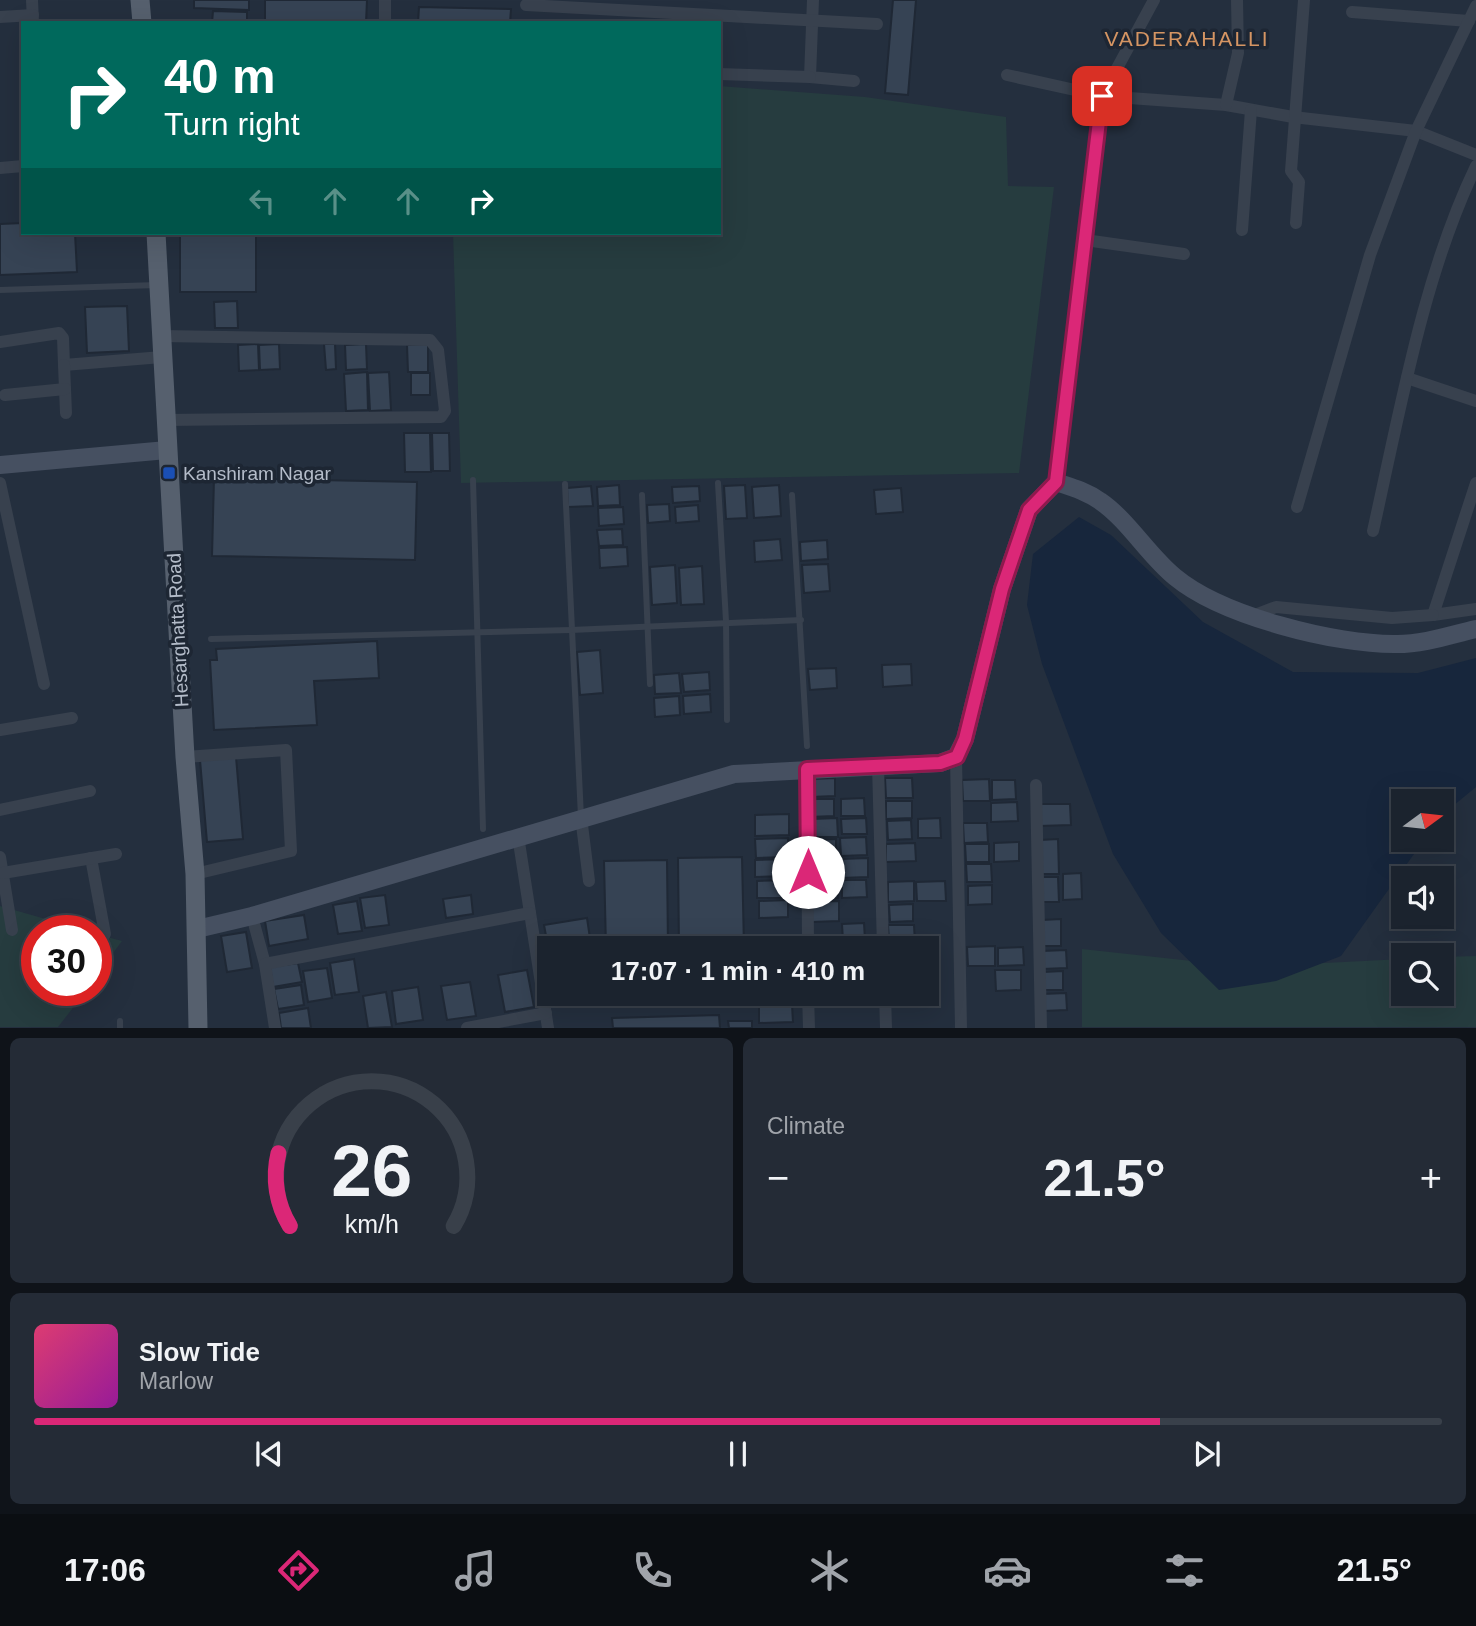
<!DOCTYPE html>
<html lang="en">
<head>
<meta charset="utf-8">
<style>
	body { margin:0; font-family:Helvetica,sans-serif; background:#242b36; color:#f1f3f6; height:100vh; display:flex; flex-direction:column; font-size:26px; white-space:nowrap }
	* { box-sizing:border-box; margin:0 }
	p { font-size:23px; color:#a0a4aa }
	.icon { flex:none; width:38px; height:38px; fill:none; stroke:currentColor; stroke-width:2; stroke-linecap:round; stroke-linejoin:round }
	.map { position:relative; height:1028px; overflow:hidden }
	.drawer { display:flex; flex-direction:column; gap:10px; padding:10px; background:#0f1319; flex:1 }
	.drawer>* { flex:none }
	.hud { position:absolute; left:21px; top:21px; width:700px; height:214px; border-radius:0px; box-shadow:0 7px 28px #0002,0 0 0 2px #39404a; background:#00695c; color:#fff; overflow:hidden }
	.needle { width:46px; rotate:75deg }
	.fabs { position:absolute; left:1391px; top:789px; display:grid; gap:14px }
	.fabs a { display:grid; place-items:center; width:63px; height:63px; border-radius:0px; background:#1b232e; box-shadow:0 7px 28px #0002,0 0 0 2px #39404a; font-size:35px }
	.speed { position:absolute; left:21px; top:915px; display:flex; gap:14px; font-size:35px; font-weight:700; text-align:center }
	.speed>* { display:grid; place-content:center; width:91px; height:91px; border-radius:50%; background:#1b232e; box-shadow:0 7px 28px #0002,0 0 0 2px #39404a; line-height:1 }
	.speed .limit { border:10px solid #d22; background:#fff; color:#111 }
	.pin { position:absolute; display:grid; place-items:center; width:60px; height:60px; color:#fff; margin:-30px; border-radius:14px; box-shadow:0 4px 10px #0006 }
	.me { position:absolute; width:77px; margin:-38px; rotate:0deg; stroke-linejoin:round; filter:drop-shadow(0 0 5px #0008) }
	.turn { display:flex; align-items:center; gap:24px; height:147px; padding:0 28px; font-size:32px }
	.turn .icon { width:91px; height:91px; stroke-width:2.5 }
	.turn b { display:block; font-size:49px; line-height:60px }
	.lanes { display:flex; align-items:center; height:66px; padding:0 28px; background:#0003; justify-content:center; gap:35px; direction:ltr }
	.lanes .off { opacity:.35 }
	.big { font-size:52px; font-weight:700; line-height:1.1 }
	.drawer .widget { flex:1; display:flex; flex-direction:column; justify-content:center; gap:10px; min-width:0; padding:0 24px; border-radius:10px; background:#242b36 }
	.drawer .dial { align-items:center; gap:0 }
	.dial svg { height:182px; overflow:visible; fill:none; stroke:#39404a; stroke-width:7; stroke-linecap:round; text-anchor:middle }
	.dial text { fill:#f1f3f6; stroke:none }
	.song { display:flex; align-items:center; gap:21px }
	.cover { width:84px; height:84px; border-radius:10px; background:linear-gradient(135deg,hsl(340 70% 55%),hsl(300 70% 35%)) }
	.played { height:7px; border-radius:4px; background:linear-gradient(90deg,#db2777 80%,#39404a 80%) }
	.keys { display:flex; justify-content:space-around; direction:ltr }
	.heat { display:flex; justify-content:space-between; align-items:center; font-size:38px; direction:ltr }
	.drawer .tiles { flex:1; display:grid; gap:10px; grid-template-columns:1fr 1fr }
	.widget:last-child { grid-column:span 2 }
	.trip { position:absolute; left:537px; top:936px; width:402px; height:70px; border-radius:0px; background:#1b232e; box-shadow:0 7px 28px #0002,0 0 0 2px #39404a; font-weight:700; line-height:70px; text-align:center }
	.tabs { display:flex; height:112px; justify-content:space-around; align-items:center; background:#0b0e12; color:#a0a4aa }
	.tabs .icon { width:49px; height:49px }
	.tabs .current { color:#db2777 }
	.tabs b { font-size:32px; color:#f1f3f6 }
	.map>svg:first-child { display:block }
</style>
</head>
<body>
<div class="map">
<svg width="1476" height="1028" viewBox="0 0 1476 1028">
	<rect width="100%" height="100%" fill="#242f3e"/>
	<g fill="#263c3f">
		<polygon points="719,86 865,97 1006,117 1008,186 1054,187 1019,473 461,483 453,233 719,233"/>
		<polygon points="0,906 88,931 37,931 37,990 86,991 58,1027 0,1027"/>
		<polygon points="96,934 122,941 96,976"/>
		<polygon points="1082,949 1247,967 1403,959 1404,994 1442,994 1442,957 1476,956 1476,1027 1082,1027"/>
	</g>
	<polygon fill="#17263c" points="1079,517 1111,535 1203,622 1293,672 1418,673 1476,658 1476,787 1442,815 1442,802 1404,802 1404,840 1424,840 1341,956 1276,981 1219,990 1161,933 1113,854 1042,664 1027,605 1033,554"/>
	<g fill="#364354" stroke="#1f2835" stroke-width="2">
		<polygon points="194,0 249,0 249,10 194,8"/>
		<polygon points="265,0 367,0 366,23 265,23"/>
		<polygon points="893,0 916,0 908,95 885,93"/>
		<polygon points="419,7 511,9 510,23 418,23"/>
		<polygon points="213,11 247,12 247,23 212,23"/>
		<polygon points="23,223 23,233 75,233 77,272 0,275 0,224"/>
		<rect x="180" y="233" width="76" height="59"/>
		<polygon points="237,301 238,328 215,328 214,302"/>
		<polygon points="127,306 129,351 87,353 85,307"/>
		<polygon points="258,344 259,370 239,371 238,345"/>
		<polygon points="279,344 280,369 260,370 259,345"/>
		<polygon points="324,344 335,344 336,369 326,370"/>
		<polygon points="366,344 367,369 346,370 345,345"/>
		<polygon points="428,344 428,372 408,372 407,345"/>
		<polygon points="367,372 368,410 346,411 344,374"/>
		<polygon points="389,372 391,410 370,411 368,373"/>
		<rect x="411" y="373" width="19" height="22"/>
		<polygon points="404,433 430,433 431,472 405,472"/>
		<polygon points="432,433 449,433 450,471 433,471"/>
		<polygon points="214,478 417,482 415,560 212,556"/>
		<polygon points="619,485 620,505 598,506 597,487"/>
		<polygon points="745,485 747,518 726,519 724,486"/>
		<polygon points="779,485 781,516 754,518 752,487"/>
		<polygon points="591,486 593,506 568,507 567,488"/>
		<polygon points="699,486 700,501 673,503 672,487"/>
		<polygon points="901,488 903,512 876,514 874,490"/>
		<polygon points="669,504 670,521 648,523 647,505"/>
		<polygon points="698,505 699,521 676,523 675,507"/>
		<polygon points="623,507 624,524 599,526 598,508"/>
		<polygon points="622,529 623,545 599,546 597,530"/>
		<polygon points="780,539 782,560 755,562 754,541"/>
		<polygon points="827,540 828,559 801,561 800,542"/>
		<polygon points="627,547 628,566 600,568 599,548"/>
		<polygon points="828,564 830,591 804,593 802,565"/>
		<polygon points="675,565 677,603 652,605 650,567"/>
		<polygon points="702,566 704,604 681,605 679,568"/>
		<polygon points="377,641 379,678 314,681 317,725 214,730 210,660 217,660 216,649"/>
		<polygon points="600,650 603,693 580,695 577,652"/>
		<polygon points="911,664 912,685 883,687 882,665"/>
		<polygon points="836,668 837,688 810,690 808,669"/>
		<polygon points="709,672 710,690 684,692 682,674"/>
		<polygon points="679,673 681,693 655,694 654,675"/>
		<polygon points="710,694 711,712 684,714 683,696"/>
		<polygon points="679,696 680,715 655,717 654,698"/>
		<polygon points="236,757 243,839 207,842 200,760"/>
		<polygon points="835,778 835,796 811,797 811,779"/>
		<polygon points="885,778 912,778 913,798 886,798"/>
		<polygon points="989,779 990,801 963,801 962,780"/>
		<polygon points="992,780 1015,780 1016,799 992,800"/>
		<polygon points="864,798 865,816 841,816 841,799"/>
		<polygon points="809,799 834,799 834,816 810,817"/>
		<polygon points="886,801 912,801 912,818 886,819"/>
		<polygon points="1017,802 1018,821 991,822 991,803"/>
		<polygon points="1038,804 1070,804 1071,825 1039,826"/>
		<polygon points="789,814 789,835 755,836 755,815"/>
		<polygon points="837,818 838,837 813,837 812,819"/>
		<polygon points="866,818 867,834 842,834 841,819"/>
		<polygon points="940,818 941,838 918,838 918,819"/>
		<polygon points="911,820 912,839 888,840 887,821"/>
		<polygon points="963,823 987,823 988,842 964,843"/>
		<polygon points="866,837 867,855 841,856 840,838"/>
		<polygon points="788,838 789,857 756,858 755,839"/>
		<polygon points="836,839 836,857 811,858 811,840"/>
		<polygon points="1058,839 1059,874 1041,874 1040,840"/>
		<polygon points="1019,842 1019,861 994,862 994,843"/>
		<polygon points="915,843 916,861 886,862 886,844"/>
		<polygon points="965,844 989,844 989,862 966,862"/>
		<polygon points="742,857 744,948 679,948 678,858"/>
		<polygon points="868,858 868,877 841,878 840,859"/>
		<polygon points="788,859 788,876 755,877 755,860"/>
		<polygon points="837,859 838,878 812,879 811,860"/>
		<polygon points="667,860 668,948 606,948 604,861"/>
		<polygon points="966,864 991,864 992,882 967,882"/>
		<polygon points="1081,873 1082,899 1063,900 1063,874"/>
		<polygon points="1040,877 1058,877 1059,902 1041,902"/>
		<polygon points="787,880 788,898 757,898 757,881"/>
		<polygon points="837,880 838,898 814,899 814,881"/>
		<polygon points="842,880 866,880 867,897 842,898"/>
		<polygon points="914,881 914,901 888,902 888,882"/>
		<polygon points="945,881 946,901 917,901 916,882"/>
		<polygon points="992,885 992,904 968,905 968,886"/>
		<polygon points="385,895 389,925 365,928 360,898"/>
		<polygon points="471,895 473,914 446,918 443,899"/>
		<polygon points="788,900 788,917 759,918 759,901"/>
		<polygon points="357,901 362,931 338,934 333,905"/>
		<polygon points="839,901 839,921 812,922 812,902"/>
		<polygon points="913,904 913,921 890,922 889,905"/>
		<polygon points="304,915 308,939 269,946 265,921"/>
		<polygon points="587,918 591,945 550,948 549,952 544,925"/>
		<polygon points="1061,919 1061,946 1042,946 1042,920"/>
		<polygon points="864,923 865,940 843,941 842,924"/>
		<polygon points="888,925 914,925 915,943 889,943"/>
		<polygon points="246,932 252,968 227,972 221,936"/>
		<polygon points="791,941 791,948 758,948 757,942"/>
		<polygon points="869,943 869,948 842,948 841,944"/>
		<rect x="889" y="945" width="28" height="3"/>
		<polygon points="995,946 995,966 968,966 967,947"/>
		<polygon points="1023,947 1024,965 998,966 998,948"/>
		<polygon points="1066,950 1067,968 1042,969 1042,951"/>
		<polygon points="354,959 359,992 335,995 330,963"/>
		<polygon points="298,963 302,982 273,987 270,967"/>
		<polygon points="327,968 332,998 308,1002 303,971"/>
		<polygon points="527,970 534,1007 505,1012 498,975"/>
		<polygon points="995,970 1021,970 1021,990 996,991"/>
		<polygon points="1063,971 1063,990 1043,990 1043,972"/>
		<polygon points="470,982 476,1016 447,1020 441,986"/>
		<polygon points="301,985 304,1005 278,1009 274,989"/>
		<polygon points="418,987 423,1020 396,1024 392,991"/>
		<polygon points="386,992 392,1027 368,1028 363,996"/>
		<polygon points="1066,993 1067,1010 1043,1011 1042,994"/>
		<polygon points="606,994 669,994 669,1003 606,1004"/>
		<polygon points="680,994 744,994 744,1000 680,1001"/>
		<polygon points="758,994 791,994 792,1002 758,1003"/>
		<polygon points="814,994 840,994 840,1002 814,1003"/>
		<rect x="843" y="994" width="26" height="9"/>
		<polygon points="792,1005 793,1022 759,1023 759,1006"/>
		<polygon points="308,1008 311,1028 281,1028 279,1013"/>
		<polygon points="719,1015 720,1028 613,1028 612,1018"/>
		<polygon points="728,1021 752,1021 752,1028 729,1028"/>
	</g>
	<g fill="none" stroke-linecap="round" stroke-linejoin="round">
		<g stroke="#38414e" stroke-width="6">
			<polyline points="0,290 157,285"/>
			<polyline points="473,480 483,829"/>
			<polyline points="718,483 726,621 727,720"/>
			<polyline points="565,484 581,817"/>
			<polyline points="642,495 650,684"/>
			<polyline points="792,495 807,746"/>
			<polyline points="211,639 571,630 801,620"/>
			<polyline points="120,1028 120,1021"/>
		</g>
		<g stroke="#38414e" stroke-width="12">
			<polyline points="32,0 33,22"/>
			<polyline points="813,0 810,77 854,81"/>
			<polyline points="526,5 877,24"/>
			<polyline points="1352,12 1469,21"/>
			<polyline points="0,17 33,15"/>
			<polyline points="385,23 385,0"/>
			<polyline points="719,74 810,77"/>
			<polyline points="1007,75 1102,96 1226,105 1293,117 1416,131 1476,155"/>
			<polyline points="1226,105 1238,53 1237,0"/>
			<polyline points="0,168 23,166"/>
			<polyline points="1296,223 1299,182 1291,171 1304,0"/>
			<polyline points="1242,230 1251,110"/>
			<polyline points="1085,240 1184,254"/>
			<polyline points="161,336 430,340 438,350 445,411 441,417 165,420"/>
			<polyline points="0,342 59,333 63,338 64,365 162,357"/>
			<polyline points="64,365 66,413"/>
			<polyline points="1407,378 1476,401"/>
			<polyline points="5,395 65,389"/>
			<polyline points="1056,482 1102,96 1154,0"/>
			<polyline points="0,483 44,684"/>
			<polyline points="1476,483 1433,615 1476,609"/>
			<polyline points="1297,507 1370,255 1416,131 1476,6"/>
			<path d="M 1373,531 C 1400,411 1423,276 1476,166"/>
			<polyline points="1252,616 1276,607 1392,618 1433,615"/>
			<polyline points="0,730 72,718"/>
			<polyline points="185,757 286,750 291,851 195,874"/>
			<polyline points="956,757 961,1028"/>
			<polyline points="878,765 883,948"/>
			<polyline points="807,770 808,948"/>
			<polyline points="1036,785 1041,1028"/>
			<polyline points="0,810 90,791"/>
			<polyline points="581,817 589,881"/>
			<polyline points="518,836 548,1028"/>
			<polyline points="0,857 12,930"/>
			<polyline points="91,858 105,934"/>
			<polyline points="3,873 116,854"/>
			<polyline points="252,916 265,964"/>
			<polyline points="808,994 809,1028"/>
			<polyline points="885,994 886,1028"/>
			<polyline points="275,1028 265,964 530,913"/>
			<polyline points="467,1028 546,1013"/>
		</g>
		<g stroke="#465061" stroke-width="18">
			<polyline points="0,465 167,450"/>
			<path d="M 197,929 L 252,916 L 734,774 L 940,763 L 956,757 L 965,739 L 1002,589 L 1029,510 L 1056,482 C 1071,487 1086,491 1100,501 C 1128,520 1148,555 1175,577 C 1222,616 1336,645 1397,644 C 1424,644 1450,635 1476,629"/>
		</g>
		<g stroke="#56606e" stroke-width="19">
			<polyline points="140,0 142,23"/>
			<polyline points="156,233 185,757 195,874 198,1028"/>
		</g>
	</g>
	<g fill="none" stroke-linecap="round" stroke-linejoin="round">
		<defs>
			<polyline id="route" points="808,872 807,769 940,763 957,757 965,739 1002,589 1029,510 1056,482 1102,96"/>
		</defs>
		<use href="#route" stroke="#8e194d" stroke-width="18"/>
		<use href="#route" stroke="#db2777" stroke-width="12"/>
	</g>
	<rect fill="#1a4fb4" stroke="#1d2633" stroke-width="2.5" x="162" y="466" width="14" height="14" rx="3.5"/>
	<g text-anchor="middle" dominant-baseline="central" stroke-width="7" stroke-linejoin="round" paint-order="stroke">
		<g font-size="19" fill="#b4bcc9" stroke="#1d2633" text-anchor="start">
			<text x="183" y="473">Kanshiram Nagar</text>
		</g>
		<g font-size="19" fill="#b4bcc9" stroke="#1d2633">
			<text transform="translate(178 630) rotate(-93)">Hesarghatta Road</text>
		</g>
		<g font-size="21" letter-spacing="2" fill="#d59563" stroke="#1d2633">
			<text x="1187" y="38">VADERAHALLI</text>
		</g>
	</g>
</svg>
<div class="fabs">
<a><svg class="needle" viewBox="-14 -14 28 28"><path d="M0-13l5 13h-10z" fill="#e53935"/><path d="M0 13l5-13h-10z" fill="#a0a4aa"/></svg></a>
<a><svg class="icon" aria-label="sound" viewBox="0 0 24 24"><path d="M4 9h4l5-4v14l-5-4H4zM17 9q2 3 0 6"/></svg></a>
<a><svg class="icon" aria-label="search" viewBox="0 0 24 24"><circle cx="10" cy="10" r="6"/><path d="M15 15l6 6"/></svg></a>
</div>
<div class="speed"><div class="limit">30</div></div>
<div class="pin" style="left:1102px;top:96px;background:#d93025"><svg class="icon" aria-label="arrive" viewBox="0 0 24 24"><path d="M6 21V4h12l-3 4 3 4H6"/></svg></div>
<svg class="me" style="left:808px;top:872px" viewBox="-20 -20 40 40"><circle r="19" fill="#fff"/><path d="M0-13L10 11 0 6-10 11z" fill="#db2777"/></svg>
<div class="trip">17:07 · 1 min · 410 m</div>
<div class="hud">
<div class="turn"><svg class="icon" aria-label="right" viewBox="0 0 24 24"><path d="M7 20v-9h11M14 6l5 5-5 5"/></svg><div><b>40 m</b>Turn right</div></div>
<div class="lanes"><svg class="icon off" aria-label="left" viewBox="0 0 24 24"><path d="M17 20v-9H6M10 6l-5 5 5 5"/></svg><svg class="icon off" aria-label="ahead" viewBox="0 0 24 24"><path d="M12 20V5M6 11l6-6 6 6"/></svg><svg class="icon off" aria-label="ahead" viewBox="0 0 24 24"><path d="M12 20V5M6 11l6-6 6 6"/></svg><svg class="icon" aria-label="right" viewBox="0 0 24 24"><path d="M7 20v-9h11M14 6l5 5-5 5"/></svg></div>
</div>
</div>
<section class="drawer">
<div class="tiles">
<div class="widget dial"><svg viewBox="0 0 100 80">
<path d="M14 69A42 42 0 1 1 86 69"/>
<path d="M14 69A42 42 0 0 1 9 37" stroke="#db2777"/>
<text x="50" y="56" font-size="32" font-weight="700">26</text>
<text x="50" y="72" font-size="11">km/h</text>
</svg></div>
<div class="widget"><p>Climate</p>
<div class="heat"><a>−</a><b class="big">21.5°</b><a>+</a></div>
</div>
<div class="widget">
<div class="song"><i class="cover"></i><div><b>Slow Tide</b><p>Marlow</p></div></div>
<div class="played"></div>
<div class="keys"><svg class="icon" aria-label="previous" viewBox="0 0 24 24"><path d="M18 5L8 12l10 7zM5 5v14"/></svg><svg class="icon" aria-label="pause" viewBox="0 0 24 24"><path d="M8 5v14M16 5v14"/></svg><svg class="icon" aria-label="next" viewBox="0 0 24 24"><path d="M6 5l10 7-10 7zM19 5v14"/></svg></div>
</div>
</div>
</section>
<nav class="tabs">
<b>17:06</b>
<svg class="icon current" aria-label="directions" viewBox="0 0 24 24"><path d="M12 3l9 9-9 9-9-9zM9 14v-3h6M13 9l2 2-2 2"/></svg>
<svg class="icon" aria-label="music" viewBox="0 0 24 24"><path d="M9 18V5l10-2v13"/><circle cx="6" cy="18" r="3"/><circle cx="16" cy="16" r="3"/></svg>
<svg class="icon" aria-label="phone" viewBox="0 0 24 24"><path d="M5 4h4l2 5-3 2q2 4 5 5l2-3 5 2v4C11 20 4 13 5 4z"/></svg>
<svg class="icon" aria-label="climate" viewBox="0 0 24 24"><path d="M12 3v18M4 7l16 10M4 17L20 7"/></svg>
<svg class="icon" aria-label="car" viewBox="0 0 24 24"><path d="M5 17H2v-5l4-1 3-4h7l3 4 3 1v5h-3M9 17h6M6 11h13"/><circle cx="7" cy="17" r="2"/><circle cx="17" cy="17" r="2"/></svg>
<svg class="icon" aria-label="filters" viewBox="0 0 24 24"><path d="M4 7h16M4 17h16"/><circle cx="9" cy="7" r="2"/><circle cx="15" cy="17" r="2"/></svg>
<b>21.5°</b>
</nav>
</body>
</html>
